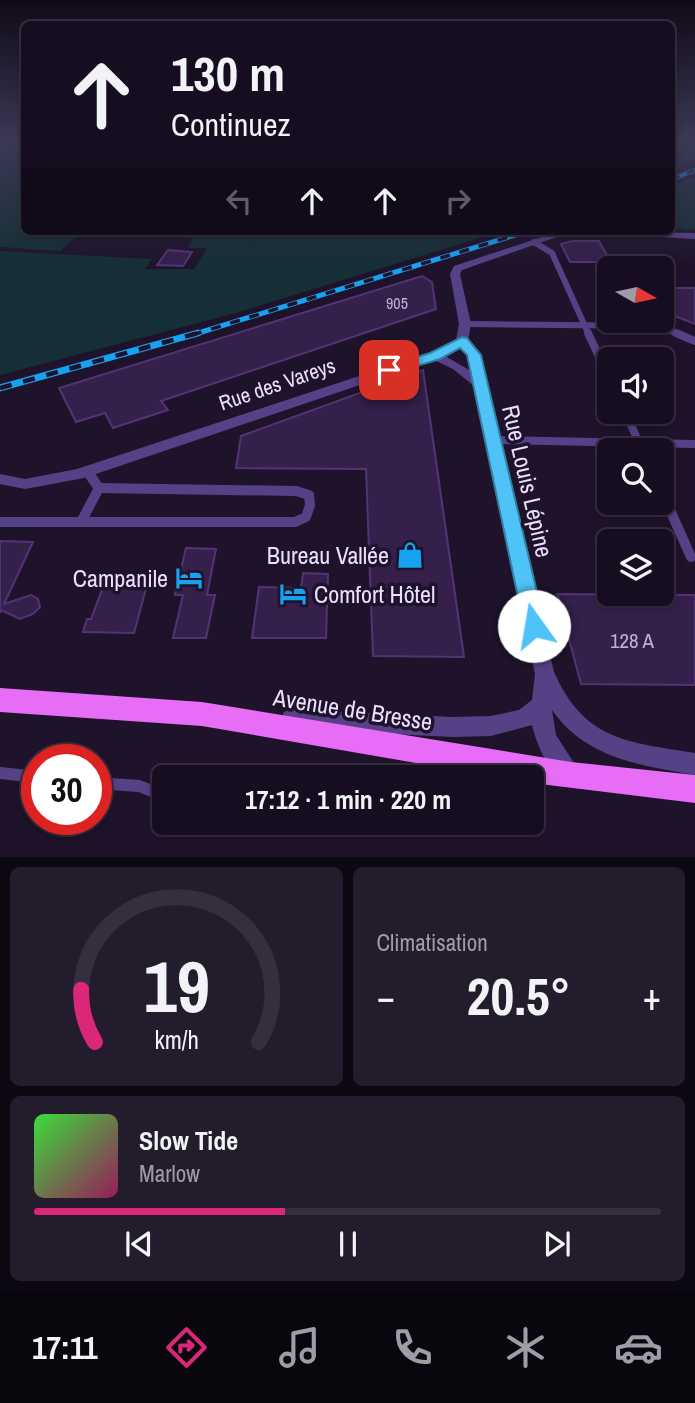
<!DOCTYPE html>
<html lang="fr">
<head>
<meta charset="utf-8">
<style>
	body { margin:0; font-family:"Archivo Narrow",sans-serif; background:#231c2d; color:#f1f3f6; height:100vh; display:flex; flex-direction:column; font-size:26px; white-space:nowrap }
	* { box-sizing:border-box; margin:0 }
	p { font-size:23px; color:#9e9ca5 }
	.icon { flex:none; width:38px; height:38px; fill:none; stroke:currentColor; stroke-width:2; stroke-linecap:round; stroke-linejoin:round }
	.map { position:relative; height:857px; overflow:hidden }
	.details { display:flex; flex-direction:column; gap:10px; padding:10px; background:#0c0812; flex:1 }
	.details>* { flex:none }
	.top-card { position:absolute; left:21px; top:21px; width:654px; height:214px; border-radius:10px; box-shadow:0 4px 10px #0003,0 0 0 2px #352e3e; background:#160e20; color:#f1f3f6; overflow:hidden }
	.needle { width:46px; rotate:99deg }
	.buttons { position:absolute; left:597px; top:256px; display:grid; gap:14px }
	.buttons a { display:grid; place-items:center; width:77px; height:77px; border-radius:10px; background:#160e20; box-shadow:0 4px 10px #0003,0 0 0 2px #352e3e; font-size:35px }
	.speed { position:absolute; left:21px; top:744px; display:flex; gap:14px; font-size:35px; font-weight:700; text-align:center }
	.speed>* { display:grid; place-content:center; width:91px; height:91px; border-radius:50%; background:#160e20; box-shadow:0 4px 10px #0003,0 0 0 2px #352e3e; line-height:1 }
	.speed .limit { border:10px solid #d22; background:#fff; color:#111 }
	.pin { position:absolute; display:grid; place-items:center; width:60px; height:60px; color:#fff; margin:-30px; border-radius:14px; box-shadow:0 4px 10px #0006 }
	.me { position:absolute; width:77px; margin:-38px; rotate:347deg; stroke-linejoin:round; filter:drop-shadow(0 0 5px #0008) }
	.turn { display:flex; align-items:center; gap:24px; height:147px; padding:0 35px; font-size:32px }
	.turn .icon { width:91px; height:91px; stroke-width:2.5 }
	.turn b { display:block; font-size:49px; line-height:60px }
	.lanes { display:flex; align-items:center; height:66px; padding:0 35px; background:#0003; justify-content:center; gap:35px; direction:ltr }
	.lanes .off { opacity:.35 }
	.big { font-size:52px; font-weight:700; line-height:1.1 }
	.details .widget { flex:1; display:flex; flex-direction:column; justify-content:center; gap:10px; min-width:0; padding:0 24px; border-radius:10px; background:#231c2d }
	.details .dial { align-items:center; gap:0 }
	.dial svg { height:182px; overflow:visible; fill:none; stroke:#352e3e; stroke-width:7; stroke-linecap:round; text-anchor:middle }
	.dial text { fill:#f1f3f6; stroke:none }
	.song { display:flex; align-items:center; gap:21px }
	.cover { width:84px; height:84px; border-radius:10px; background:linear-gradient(135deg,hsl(120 70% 55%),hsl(330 70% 35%)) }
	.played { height:7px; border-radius:4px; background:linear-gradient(90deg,#db2777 40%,#352e3e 40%) }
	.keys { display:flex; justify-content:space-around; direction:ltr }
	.heat { display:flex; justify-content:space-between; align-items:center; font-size:38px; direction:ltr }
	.details .tiles { flex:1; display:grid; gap:10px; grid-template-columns:1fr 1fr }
	.widget:last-child { grid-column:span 2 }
	.trip { position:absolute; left:152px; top:765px; width:392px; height:70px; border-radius:10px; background:#160e20; box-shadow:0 4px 10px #0003,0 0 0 2px #352e3e; font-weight:700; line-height:70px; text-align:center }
	.tabs { display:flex; height:112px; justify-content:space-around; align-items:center; background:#09060d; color:#9e9ca5 }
	.tabs .icon { width:49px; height:49px }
	.tabs .on { color:#db2777 }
	.tabs b { font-size:32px; color:#f1f3f6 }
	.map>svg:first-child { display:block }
</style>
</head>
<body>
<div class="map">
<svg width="695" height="857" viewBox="0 0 695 857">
	<rect width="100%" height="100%" fill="#1e132b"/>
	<g fill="#162e35">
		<polygon points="0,143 24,143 24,231 83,231 60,251 0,247"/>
		<polygon points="672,143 695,143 695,159 672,168"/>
		<polygon points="695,177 695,230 672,228 672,186"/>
		<polygon points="150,231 502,231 236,313 0,375 0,251 152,259 145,269 194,269 207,248 187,248 193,238 147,235"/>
	</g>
	<g fill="#34204b" stroke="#523475" stroke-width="2">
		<polygon points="572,241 599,241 611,262 570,262 561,244"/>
		<polygon points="168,250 192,252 183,266 157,265"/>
		<polygon points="422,276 432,282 436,309 161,401 168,410 113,428 105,413 76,422 59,388"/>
		<polygon points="669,288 695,288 695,324 662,311 662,293"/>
		<polygon points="423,370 464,657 373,656 366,469 236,468 241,436"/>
		<polygon points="0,541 33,542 4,604 31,595 38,599 40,607 33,614 20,619 1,610 0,613"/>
		<polygon points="186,548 216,549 207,595 215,595 206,638 173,638 183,595 175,595"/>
		<polygon points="303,573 328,574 326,638 252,638 259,587 301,588"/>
		<polygon points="104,584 147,585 134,633 83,632 87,619 91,619"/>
		<polygon points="557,594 695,595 695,685 581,684"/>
	</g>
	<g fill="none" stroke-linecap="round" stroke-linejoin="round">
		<g stroke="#564187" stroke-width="6">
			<polyline points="534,242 552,253 589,335"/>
			<polyline points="465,324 659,326 680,335"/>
		</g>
		<g stroke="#564187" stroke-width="8">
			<polyline points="588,333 609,378"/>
			<polyline points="676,333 695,341"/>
			<polyline points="625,411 642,450"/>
			<polyline points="492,440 695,444"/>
		</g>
		<g stroke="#564187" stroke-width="10">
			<polyline points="662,492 691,557"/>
			<polyline points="0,522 81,522 99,488 87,471"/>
			<polyline points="81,522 295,522 306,517 310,505 309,495 296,491 99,488"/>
		</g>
		<g stroke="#564187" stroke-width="12">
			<polyline points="0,773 37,777"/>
			<polyline points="96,783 139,786 160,794 158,824"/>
		</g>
		<g fill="#564187" fill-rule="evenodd">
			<path d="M 560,231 L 574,231 L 462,270 L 460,274 L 471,324 L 468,341 L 480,355 L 554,672 C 585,741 627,742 695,753 L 695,775 C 642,766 585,758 552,710 L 556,735 L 581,774 L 578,782 L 570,785 C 550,777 537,746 532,725 L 491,736 L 453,737 L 291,729 L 284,726 L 281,719 L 284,712 L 291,709 L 453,717 L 491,716 L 519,710 L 532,700 L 535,674 L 474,386 L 453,369 L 434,360 L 84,478 L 25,489 L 0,484 L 0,474 L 25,479 L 77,469 L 444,348 L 456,340 L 459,324 L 450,274 L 454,266 ZM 461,347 L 468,356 L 471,371 L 445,356 Z"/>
			<polygon points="603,231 695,233 695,239 608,234"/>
		</g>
		<polygon fill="#e76df6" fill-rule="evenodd" points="0,688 202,702 571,762 695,775 695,803 532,783 532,777 497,777 202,726 0,712"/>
		<defs>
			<polyline id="rail-far2" points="672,179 695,170"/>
			<polyline id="rail-far1" points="192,335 528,231"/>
			<polyline id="rail" points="0,388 198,333"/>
		</defs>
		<use href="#rail-far2" stroke="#17a1f1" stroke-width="4.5"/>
		<use href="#rail-far1" stroke="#17a1f1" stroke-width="5"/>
		<use href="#rail" stroke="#17a1f1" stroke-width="7"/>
		<use href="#rail-far2" stroke="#1e132b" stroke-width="2.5" stroke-dasharray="8" stroke-linecap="butt"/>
		<use href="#rail-far1" stroke="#1e132b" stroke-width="3.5" stroke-dasharray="10" stroke-linecap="butt"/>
		<use href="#rail" stroke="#1e132b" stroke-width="4.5" stroke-dasharray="12" stroke-linecap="butt"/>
	</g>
	<linearGradient id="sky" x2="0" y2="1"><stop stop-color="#100a18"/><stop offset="0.54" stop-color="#3b3955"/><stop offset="1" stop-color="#3b3955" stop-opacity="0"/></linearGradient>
	<rect width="695" height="263" fill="url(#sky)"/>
	<polygon fill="#4fc3f7" stroke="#337fa1" stroke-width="2" points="462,337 467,338 481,355 545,626 542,633 534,635 527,633 524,626 467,355 460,348 440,359 394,373 389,374 381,370 384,367 430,353"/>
	<defs>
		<symbol id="shop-bare" viewBox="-9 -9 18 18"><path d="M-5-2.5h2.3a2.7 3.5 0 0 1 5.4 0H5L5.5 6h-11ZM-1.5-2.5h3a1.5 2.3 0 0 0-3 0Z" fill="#17a1f1" stroke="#1e132b" stroke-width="2.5" paint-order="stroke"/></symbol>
		<symbol id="hotel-bare" viewBox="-9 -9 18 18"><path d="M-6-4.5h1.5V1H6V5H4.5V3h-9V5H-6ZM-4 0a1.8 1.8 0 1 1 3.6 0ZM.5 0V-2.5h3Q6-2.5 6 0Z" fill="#17a1f1" stroke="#1e132b" stroke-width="2.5" paint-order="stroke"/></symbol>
	</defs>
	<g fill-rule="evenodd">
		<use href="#shop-bare" x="391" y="536" width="38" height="38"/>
		<use href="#hotel-bare" x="170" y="559" width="38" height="38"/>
		<use href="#hotel-bare" x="274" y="575" width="38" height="38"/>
	</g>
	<g text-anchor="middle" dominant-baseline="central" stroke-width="7" stroke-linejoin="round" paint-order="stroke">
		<g font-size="16" fill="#bcafd0">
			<text x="397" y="303">905</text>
		</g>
		<g font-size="21" fill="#eadffd" stroke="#1e132b">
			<text transform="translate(277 384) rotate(-19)">Rue des Vareys</text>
		</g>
		<g font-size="21" fill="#bcafd0">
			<text x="632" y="640">128 A</text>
		</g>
		<g font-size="24" fill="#eadffd" stroke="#1e132b">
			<text transform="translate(528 481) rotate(77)">Rue Louis Lépine</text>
			<text transform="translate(353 709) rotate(9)">Avenue de Bresse</text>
		</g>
		<g font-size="24" fill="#eadffd" stroke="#1e132b" text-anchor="end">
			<text x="389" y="555">Bureau Vallée</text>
			<text x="168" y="578">Campanile</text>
			<text x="314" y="594" text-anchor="start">Comfort Hôtel</text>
		</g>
	</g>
</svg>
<div class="buttons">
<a><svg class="needle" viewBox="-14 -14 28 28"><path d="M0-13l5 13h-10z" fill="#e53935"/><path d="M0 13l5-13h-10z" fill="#9e9ca5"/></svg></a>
<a><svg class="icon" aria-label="sound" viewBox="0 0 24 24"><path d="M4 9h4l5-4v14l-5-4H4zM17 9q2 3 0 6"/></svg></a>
<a><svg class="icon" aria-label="search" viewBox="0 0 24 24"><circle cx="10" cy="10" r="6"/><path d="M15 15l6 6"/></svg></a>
<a><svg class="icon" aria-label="layers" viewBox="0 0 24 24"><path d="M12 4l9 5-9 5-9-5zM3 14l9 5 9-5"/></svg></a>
</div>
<div class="speed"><div class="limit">30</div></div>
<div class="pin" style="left:389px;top:370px;background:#d93025"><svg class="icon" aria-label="arrive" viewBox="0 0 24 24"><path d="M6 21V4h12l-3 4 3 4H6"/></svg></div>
<svg class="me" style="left:534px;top:626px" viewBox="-20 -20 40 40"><circle r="19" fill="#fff"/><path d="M0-13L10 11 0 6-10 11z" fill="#4fc3f7"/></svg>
<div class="trip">17:12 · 1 min · 220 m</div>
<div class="top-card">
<div class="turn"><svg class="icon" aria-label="ahead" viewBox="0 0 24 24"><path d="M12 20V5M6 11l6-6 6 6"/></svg><div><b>130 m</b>Continuez</div></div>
<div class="lanes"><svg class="icon off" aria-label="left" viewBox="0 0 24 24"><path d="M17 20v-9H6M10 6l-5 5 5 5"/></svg><svg class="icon" aria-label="ahead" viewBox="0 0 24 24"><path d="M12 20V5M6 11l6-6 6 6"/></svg><svg class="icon" aria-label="ahead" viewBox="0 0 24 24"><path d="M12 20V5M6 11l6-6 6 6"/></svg><svg class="icon off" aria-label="right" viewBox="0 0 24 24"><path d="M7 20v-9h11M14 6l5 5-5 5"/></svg></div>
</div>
</div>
<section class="details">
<div class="tiles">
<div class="widget dial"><svg viewBox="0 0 100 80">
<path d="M14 69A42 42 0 1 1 86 69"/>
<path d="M14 69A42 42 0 0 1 8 46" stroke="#db2777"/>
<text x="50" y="56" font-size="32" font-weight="700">19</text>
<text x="50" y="72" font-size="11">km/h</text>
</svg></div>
<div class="widget"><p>Climatisation</p>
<div class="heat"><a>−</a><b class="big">20.5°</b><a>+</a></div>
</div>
<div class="widget">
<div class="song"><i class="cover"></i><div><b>Slow Tide</b><p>Marlow</p></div></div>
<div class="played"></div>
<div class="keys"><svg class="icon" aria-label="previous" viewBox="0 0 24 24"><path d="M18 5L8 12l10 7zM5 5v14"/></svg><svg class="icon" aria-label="pause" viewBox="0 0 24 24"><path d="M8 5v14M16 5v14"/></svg><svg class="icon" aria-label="next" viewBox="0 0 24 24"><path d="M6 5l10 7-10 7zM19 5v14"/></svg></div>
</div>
</div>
</section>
<nav class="tabs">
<b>17:11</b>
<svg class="icon on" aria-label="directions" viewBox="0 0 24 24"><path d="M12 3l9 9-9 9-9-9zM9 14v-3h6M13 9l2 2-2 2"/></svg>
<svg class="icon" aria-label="music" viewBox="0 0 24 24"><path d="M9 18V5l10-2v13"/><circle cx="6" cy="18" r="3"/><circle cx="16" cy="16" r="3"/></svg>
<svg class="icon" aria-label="phone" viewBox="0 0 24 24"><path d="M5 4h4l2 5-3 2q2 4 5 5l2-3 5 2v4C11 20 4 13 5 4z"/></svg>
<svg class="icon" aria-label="climate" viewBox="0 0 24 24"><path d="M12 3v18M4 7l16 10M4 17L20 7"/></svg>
<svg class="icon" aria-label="car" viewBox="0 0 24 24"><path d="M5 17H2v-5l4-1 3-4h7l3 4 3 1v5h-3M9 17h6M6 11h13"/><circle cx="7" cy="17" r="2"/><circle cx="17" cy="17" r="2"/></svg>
</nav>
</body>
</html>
